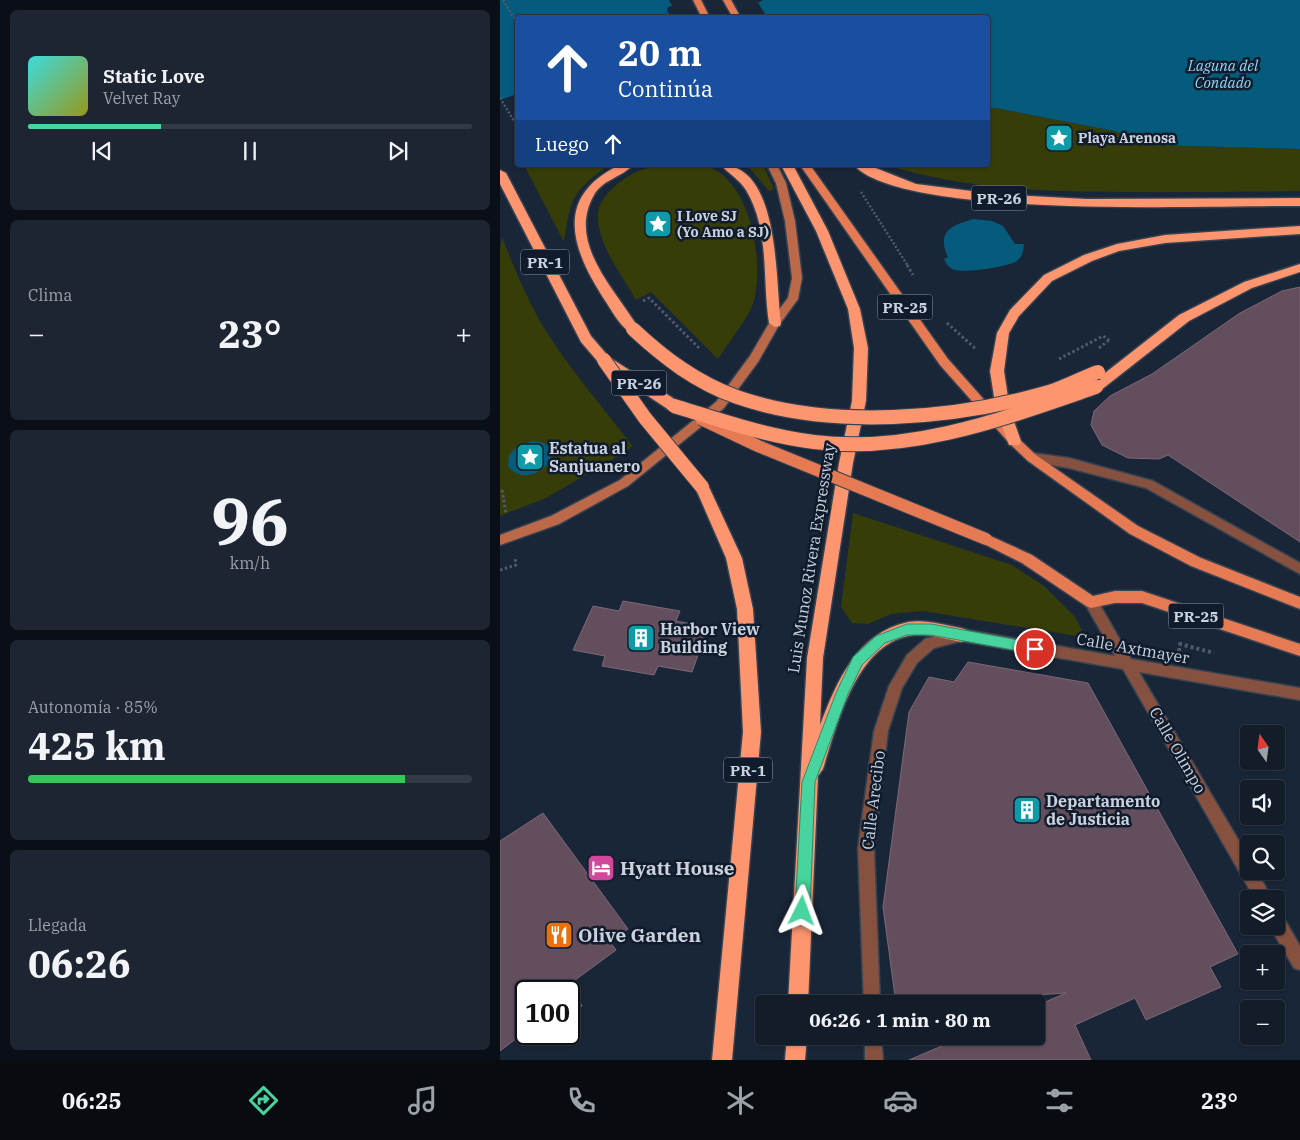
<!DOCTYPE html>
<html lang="es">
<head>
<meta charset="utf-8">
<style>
	body { margin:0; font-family:"IBM Plex Serif",serif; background:#1c2531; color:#f1f3f6; height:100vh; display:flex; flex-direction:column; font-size:19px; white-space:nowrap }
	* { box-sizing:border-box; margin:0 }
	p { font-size:16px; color:#9da1a8 }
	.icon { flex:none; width:28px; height:28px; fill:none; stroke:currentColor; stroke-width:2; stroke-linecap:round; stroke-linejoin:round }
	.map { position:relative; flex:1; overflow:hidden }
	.details { display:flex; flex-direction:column; gap:10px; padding:10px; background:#0a0f17; width:500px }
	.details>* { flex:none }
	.top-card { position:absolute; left:15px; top:15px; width:475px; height:152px; border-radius:5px; box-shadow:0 1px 4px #0004,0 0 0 1px #323a46; background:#1a4fa0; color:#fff; overflow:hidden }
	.needle { width:32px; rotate:346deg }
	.controls { position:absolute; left:740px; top:725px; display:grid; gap:10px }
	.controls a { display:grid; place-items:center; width:45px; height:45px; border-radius:5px; background:#131c29; box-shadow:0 1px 4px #0004,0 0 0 1px #323a46; font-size:25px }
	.speed { position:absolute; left:15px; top:980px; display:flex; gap:10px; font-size:25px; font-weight:700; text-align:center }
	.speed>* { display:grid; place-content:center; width:65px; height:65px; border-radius:50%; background:#131c29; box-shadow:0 1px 4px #0004,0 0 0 1px #323a46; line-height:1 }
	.speed .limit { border:2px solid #111; border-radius:8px; background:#fff; color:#111 }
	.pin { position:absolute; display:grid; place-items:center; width:42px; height:42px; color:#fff; margin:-21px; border:2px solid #fff; border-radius:50%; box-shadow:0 1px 5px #0007 }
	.me { position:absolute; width:55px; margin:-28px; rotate:3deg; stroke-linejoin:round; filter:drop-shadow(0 0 4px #0008) }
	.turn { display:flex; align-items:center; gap:18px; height:105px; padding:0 20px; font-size:22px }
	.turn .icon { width:65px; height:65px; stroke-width:2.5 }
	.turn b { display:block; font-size:35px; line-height:42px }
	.then { display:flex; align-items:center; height:48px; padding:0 20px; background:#0003; gap:10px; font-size:19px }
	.big { font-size:38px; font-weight:800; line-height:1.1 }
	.details .tile { flex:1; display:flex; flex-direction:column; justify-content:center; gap:8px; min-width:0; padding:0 18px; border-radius:8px; background:#1c2531 }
	.details .dial { align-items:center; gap:0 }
	.dial b { font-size:65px; line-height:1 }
	.song { display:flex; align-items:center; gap:15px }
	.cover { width:60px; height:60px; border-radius:8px; background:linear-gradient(135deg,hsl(180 70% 55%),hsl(60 70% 35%)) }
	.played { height:5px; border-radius:2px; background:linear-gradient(90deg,#47d49e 30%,#323a46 30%) }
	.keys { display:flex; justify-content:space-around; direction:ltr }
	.heat { display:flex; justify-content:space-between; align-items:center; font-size:28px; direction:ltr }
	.charge { height:8px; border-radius:4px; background:linear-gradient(90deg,#34c759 85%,#323a46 0) }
	.trip { position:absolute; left:255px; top:995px; width:290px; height:50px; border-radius:5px; background:#131c29; box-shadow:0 1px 4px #0004,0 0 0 1px #323a46; font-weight:800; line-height:50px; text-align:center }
	.tab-bar { display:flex; height:80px; justify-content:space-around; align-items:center; background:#080b10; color:#9da1a8 }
	.tab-bar .icon { width:35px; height:35px }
	.tab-bar .selected { color:#47d49e }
	.tab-bar b { font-size:22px; color:#f1f3f6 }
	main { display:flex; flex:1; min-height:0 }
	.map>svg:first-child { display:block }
</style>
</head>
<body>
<main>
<section class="details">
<div class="tile">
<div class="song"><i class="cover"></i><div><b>Static Love</b><p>Velvet Ray</p></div></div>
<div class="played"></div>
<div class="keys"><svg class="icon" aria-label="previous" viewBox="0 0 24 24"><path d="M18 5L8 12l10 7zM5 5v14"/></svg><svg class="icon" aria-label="pause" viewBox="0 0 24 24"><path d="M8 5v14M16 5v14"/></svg><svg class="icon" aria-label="next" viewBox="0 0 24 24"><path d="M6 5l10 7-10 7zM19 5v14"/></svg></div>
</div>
<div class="tile"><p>Clima</p>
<div class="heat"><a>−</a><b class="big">23°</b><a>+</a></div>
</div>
<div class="tile dial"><b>96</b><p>km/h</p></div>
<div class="tile"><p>Autonomía · 85%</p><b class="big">425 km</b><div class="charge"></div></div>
<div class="tile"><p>Llegada</p><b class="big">06:26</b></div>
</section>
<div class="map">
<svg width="800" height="1060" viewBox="0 0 800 1060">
	<rect width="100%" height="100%" fill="#192637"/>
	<g fill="#363d08">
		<path d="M 496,108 L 614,131 L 647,145 L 800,149 L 800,191 C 747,192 694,192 641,192 C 554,192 470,191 386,165 L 488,165 L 488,109 Z"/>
		<path d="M 24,165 L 109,165 C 72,192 71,197 64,242 Z"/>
		<path d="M 158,165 C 172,165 194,161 207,166 C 252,182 265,264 253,304 C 248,318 227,345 218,359 L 151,292 L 136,300 C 122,275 96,243 98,213 C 99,204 105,196 111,190 C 125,176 139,169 158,165 Z"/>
		<polygon points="247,165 263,165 274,189 269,191"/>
		<path d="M 2,237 C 14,268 27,299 44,328 C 70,369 102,407 132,445 L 130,449 L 46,498 L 0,516 L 0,249 Z"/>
		<polygon points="353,513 512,565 544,586 575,617 582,630 577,636 423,611 391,614 368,624 352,623 341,607"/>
	</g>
	<g fill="#045b7b">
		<polygon points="0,0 800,0 800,149 647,145 614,131 496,108 488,109 488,18 18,18 17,94 0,100"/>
		<path d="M 474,219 L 492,221 L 503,226 L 515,244 L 524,244 C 523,251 523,256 517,261 C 508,267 465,273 455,270 C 449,268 446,264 444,259 L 448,257 C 436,231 452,225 474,219 Z"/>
		<path d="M 32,441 C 79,443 31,496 8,466 L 9,455 L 18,446 Z"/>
	</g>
	<polygon fill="#192637" points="169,0 263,0 258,3 267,17 172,18 167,11 168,7 172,6"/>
	<g fill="#634e5d" stroke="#7e6777">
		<polygon points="800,287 800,542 668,455 659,459 628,458 602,445 591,425 594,411 610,396 652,374 740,313 782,291"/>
		<polygon points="123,601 180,611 176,621 208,627 192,672 158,666 154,675 102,666 105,656 73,650 93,606 119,611"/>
		<polygon points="468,662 588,683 738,954 710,967 721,987 646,1020 635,998 575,1025 591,1060 409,1060 465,1036 536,1036 536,1006 566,993 396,1004 383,907 409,712 429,677 454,682"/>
		<polygon points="43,813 128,929 110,942 116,950 71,983 82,1006 69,1017 69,991 26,991 26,1031 0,1051 0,841"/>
	</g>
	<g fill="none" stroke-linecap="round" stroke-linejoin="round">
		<defs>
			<polygon id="lane" points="532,453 569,458 653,481 800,563 800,574 646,488 569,468 528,461 526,458 528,455"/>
			<g id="street">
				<polygon points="591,596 596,598 631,659 800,688 800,700 639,672 749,858 749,871 757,871 772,899 755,899 623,669 461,641 434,648 417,663 402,688 388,731 374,848 380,1004 364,1004 358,848 374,731 389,686 407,655 425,639 461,629 615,656 584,602 586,598"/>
				<polygon points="776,913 782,915 800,946 800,970 794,968 770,927 776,926"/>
				<polygon points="365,1036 381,1036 383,1060 365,1060"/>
			</g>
			<polygon id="secondary" points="267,165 277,165 286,183 295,221 302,278 298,299 279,325 258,362 224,408 128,486 59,524 0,545 0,535 51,516 120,480 216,402 250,356 271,320 288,298 292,278 285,221 276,183"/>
			<g id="primary">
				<polygon points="193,0 201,0 210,18 202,18"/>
				<polygon points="223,0 231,0 241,18 233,18"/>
				<polygon points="300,165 310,165 448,359 518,438 536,455 638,526 701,558 800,597 800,609 691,566 630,534 528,461 510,444 440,365"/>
				<polygon points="486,534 532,555 593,596 615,591 642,591 800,644 800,656 642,603 615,603 591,608 586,606 522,563 482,543 480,539 482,535"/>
			</g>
			<g id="highway">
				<path d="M 119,165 L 133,165 C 122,177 102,180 94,195 C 66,244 117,291 139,329 L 133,333 C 122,330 112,311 106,302 C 85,270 58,222 88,188 C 96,178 108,171 119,165 Z"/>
				<path d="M 221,165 C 281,165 275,283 281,323 L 280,326 L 275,327 L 269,323 C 262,278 270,230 246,190 C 239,179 229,174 221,165 Z"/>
				<path d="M 281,165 L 293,165 L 328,231 L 360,309 L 368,348 L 366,401 L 353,463 L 323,658 L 320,725 C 337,681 357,633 408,622 C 425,619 444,625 461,628 L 467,630 L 469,635 L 467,640 L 461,642 C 445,639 425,632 408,636 C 355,647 337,726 323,769 L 318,776 L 308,1004 L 288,1004 L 307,658 L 339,463 L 352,401 L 354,348 L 348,309 L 316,231 Z"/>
				<path d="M 354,165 L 368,165 L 416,184 L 495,194 L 586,199 L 800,198 L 800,206 C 720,205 402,220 354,165 Z"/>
				<polygon points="0,170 6,173 91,336 109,357 179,402 181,406 179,410 169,410 99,363 81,342 0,184"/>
				<polygon points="800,226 800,234 665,243 619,251 592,261 552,281 519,316 509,333 504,371 510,410 521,441 519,445 509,445 496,410 490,371 497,333 510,310 544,275 584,255 617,244 665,235"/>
				<polygon points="800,264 800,272 752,288 689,321 601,390 591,390 589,387 591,384 679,315 744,282"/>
				<polygon points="202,481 207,483 209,487 242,558 253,609 261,732 232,1060 212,1060 243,732 237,609 226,558 195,487 197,483"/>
				<polygon points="287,1036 307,1036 305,1060 285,1060"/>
			</g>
		</defs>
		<use href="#lane" stroke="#354252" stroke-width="3"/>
		<use href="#street" stroke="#354252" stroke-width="3"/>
		<use href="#secondary" stroke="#354252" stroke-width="3"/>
		<use href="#primary" stroke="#354252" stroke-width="3"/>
		<use href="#highway" stroke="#354252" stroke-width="3"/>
		<g stroke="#4f5a6a" stroke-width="2.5" stroke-dasharray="2 2" stroke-linecap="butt">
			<polyline points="3,0 18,24"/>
			<polyline points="0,98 14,121 18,120"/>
			<polyline points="361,192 408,266"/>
		</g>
		<g stroke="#4f5a6a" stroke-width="3" stroke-dasharray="2.5 2.5" stroke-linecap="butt">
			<polyline points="407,265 413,275"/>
			<polyline points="143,301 149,298 199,348"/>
			<polyline points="447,323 476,349"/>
			<polyline points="559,359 603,336 609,340"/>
			<polyline points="2,490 6,513"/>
			<polyline points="0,570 16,565 15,558"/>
		</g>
		<polyline stroke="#4f5a6a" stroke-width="4" stroke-dasharray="3 3" stroke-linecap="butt" points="679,651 680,644 714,653"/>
		<use href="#lane" fill="#86513f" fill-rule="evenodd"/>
		<use href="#street" fill="#86513f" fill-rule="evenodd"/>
		<use href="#secondary" fill="#bc694a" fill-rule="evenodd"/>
		<use href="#primary" fill="#e67a52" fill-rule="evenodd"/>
		<use href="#highway" fill="#fd956f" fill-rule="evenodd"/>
		<defs>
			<polyline id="primary-bridge" points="201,419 258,446 486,539"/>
			<g id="highway-bridge">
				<path d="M 133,329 C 164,358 197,383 237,397 C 331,430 455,419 549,392 C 566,387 581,378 598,372"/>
				<polyline points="104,360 145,418 202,487"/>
				<path d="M 174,406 C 220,420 266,436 314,442 C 411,454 506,418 596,387"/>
			</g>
		</defs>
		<use href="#primary-bridge" stroke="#354252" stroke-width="14" stroke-linecap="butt"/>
		<use href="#highway-bridge" stroke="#354252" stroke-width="16" stroke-linecap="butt"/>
		<polyline stroke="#4f5a6a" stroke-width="3" stroke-dasharray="2.5 2.5" stroke-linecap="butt" points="599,348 609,340"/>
		<use href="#primary-bridge" stroke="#e67a52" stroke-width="12"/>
		<use href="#highway-bridge" stroke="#fd956f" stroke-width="14"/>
	</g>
	<polygon fill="#47d49e" stroke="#2e8a67" points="407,624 431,624 535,643 542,649 535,654 431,635 407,635 385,643 362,665 348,694 315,782 310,911 308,916 302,918 297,916 295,911 302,782 336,693 353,657 376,636"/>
	<defs>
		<symbol id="sight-square" viewBox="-11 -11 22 22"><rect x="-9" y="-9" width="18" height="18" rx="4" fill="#0f9aa8" stroke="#101c2c"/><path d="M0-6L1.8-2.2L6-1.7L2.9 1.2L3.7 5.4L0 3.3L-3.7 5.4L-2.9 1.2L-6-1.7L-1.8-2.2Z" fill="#fff"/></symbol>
		<symbol id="building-square" viewBox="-11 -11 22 22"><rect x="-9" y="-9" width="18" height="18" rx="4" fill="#0f9aa8" stroke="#101c2c"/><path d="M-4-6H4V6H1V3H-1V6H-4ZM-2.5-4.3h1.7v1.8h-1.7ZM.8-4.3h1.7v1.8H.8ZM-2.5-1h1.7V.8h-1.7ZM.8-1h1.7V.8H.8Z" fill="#fff"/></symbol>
		<symbol id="hotel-square" viewBox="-11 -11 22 22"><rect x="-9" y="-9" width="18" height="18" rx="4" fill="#d1479c" stroke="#101c2c"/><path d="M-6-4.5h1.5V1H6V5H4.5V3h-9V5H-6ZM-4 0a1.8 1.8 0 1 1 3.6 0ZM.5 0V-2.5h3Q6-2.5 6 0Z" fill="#fff"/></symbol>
		<symbol id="restaurant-square" viewBox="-11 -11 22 22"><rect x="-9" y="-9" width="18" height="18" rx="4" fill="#e8710a" stroke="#101c2c"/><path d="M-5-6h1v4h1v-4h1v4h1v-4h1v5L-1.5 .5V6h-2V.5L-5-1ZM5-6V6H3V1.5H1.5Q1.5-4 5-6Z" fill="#fff"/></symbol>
	</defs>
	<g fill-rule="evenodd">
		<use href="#sight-square" x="543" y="122" width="32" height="32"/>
		<use href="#sight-square" x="142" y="208" width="32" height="32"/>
		<use href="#sight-square" x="14" y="441" width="32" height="32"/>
		<use href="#building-square" x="125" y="622" width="32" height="32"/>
		<use href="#building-square" x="511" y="794" width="32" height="32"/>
		<use href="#hotel-square" x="85" y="852" width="32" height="32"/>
		<use href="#restaurant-square" x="43" y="919" width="32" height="32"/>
	</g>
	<g text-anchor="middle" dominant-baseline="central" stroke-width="5" stroke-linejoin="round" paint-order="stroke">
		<g font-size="14" font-weight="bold" fill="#cad2de" stroke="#101c2c" text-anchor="start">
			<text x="578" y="138">Playa Arenosa</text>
			<text x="177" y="216">I Love SJ<tspan x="177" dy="16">(Yo Amo a SJ)</tspan></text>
		</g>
		<g font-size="15" font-style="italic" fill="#91d5f8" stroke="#101c2c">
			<text x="723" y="65">Laguna del<tspan x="723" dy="17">Condado</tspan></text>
		</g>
		<g fill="#101c2c" stroke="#929ba9" stroke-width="1">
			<rect x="471.5" y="185.5" width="55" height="25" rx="4"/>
			<rect x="21" y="249.5" width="48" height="25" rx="4"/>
			<rect x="377.5" y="294.5" width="55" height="25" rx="4"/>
			<rect x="111.5" y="370.5" width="55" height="25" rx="4"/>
			<rect x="668.5" y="603.5" width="55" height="25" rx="4"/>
			<rect x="224" y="757.5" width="48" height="25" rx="4"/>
		</g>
		<g font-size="15" font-weight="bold" fill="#cad2de">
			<text x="499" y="198">PR-26</text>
			<text x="45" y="262">PR-1</text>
			<text x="405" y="307">PR-25</text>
			<text x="139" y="383">PR-26</text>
			<text x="696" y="616">PR-25</text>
			<text x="248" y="770">PR-1</text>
		</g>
		<g font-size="16" font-weight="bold" fill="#cad2de" stroke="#101c2c" text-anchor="start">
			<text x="49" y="448">Estatua al<tspan x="49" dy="18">Sanjuanero</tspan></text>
			<text x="160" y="629">Harbor View<tspan x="160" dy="18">Building</tspan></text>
			<text x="546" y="801">Departamento<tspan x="546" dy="18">de Justicia</tspan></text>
		</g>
		<g font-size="16" fill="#cad2de" stroke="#101c2c">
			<text transform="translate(311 558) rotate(-81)">Luis Munoz Rivera Expressway</text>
			<text transform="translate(633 648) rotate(10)">Calle Axtmayer</text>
			<text transform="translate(678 750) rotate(60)">Calle Olimpo</text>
			<text transform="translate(373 800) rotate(-83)">Calle Arecibo</text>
		</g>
		<g font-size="19" font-weight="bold" fill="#cad2de" stroke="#101c2c" text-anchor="start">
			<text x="120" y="868">Hyatt House</text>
			<text x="78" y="935">Olive Garden</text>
		</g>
	</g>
</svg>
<div class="controls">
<a><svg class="needle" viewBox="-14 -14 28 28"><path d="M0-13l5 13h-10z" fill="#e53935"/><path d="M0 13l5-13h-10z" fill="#9da1a8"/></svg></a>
<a><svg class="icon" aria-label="sound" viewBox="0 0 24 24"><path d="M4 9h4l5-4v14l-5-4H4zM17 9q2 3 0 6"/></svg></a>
<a><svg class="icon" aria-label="search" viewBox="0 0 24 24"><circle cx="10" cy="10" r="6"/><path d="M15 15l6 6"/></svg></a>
<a><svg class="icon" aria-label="layers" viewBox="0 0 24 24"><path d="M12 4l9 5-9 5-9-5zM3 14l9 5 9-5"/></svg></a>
<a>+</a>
<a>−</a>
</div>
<div class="speed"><div class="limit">100</div></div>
<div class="pin" style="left:535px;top:649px;background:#d93025"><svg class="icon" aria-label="arrive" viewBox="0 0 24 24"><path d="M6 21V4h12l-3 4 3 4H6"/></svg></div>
<svg class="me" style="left:302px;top:911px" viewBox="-20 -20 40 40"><path d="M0-17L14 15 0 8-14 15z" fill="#47d49e" stroke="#fff" stroke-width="4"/></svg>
<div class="trip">06:26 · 1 min · 80 m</div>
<div class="top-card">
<div class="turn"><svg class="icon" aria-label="ahead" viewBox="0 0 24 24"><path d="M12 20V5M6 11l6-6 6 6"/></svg><div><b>20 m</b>Continúa</div></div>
<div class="then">Luego<svg class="icon" aria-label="ahead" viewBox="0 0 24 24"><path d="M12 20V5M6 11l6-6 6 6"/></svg></div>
</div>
</div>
</main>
<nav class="tab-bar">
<b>06:25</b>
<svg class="icon selected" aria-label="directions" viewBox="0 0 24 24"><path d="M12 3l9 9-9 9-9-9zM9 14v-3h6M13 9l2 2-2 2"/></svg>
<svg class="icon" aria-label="music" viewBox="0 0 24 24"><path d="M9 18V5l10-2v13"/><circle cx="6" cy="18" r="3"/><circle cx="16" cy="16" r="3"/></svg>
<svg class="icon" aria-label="phone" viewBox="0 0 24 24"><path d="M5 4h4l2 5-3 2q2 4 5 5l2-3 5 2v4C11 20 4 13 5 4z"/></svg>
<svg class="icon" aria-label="climate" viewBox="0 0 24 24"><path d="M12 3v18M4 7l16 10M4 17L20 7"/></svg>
<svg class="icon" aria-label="car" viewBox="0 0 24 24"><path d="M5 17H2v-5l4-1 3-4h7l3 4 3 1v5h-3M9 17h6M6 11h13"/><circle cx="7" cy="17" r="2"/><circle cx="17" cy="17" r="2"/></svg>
<svg class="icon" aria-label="filters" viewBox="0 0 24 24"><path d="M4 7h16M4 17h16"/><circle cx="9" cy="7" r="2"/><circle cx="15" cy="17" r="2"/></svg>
<b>23°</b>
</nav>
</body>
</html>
